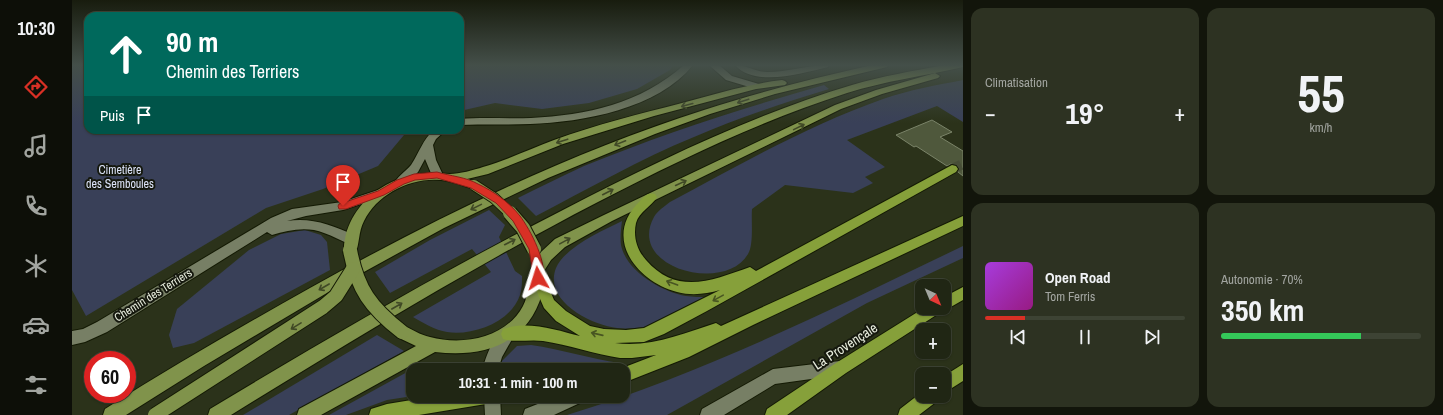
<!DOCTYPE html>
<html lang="fr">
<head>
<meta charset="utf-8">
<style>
	body { margin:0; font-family:"Archivo Narrow",sans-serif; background:#2d3222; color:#f1f3f6; height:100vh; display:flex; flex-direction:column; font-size:15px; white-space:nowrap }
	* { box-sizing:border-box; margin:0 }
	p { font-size:13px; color:#a2a5a0 }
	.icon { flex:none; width:22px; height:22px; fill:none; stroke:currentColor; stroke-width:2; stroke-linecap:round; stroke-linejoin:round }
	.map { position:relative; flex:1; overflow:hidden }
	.drawer { display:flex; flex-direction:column; gap:8px; padding:8px; background:#12150b; width:480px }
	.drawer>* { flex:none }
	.banner { position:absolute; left:12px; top:12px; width:380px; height:122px; border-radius:12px; box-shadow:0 1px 3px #0004,0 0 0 1px #3d4334; background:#00695c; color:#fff; overflow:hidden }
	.needle { width:26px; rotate:136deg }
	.fabs { position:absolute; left:843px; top:279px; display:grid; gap:8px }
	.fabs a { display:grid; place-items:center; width:36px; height:36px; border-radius:8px; background:#202614; box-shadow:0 1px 3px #0004,0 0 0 1px #3d4334; font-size:20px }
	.speed { position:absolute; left:12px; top:351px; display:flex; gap:8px; font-size:20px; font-weight:700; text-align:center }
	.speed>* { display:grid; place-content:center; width:52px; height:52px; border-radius:50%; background:#202614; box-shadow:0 1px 3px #0004,0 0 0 1px #3d4334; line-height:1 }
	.speed .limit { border:6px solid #d22; background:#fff; color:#111 }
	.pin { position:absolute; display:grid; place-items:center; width:34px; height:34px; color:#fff; margin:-41px -17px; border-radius:50% 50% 50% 0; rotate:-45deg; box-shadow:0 0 4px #0007 }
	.pin .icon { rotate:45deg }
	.me { position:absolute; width:44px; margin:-22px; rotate:354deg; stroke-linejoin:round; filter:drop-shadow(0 0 3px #0008) }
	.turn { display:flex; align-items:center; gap:14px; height:84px; padding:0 16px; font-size:18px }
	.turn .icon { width:52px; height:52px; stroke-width:2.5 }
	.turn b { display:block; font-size:28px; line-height:34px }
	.then { display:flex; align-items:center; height:38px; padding:0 16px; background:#0003; gap:8px; font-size:15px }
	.big { font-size:30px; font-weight:700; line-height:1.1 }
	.drawer .card { flex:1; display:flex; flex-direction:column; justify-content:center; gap:6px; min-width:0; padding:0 14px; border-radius:12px; background:#2d3222 }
	.drawer .dial { align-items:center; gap:0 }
	.dial b { font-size:52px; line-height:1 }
	.song { display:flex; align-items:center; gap:12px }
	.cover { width:48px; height:48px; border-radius:6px; background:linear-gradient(135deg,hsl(280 70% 55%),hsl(310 70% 35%)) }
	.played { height:4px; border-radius:2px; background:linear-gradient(90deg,#d93025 20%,#3d4334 20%) }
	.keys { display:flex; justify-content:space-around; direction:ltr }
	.heat { display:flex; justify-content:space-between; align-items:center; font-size:22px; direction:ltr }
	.charge { height:6px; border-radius:3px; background:linear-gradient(90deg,#34c759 70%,#3d4334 0) }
	.drawer .tiles { flex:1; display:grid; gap:8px; grid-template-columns:repeat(2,1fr) }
	.trip { position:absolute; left:334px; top:363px; width:224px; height:40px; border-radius:12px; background:#202614; box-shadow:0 1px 3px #0004,0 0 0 1px #3d4334; font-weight:700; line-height:40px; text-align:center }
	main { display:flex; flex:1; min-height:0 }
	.menu { display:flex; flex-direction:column; width:72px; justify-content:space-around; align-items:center; background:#0d0f08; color:#a2a5a0 }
	.menu .icon { width:28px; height:28px }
	.menu .current { color:#d93025 }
	.menu b { font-size:18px; color:#f1f3f6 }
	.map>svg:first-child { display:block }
</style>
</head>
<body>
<main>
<nav class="menu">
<b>10:30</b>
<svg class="icon current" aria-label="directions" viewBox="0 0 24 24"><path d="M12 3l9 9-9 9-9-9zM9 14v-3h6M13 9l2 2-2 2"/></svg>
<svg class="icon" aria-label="music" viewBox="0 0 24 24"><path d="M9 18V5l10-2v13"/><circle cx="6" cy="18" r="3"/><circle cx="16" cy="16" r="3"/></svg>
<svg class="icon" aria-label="phone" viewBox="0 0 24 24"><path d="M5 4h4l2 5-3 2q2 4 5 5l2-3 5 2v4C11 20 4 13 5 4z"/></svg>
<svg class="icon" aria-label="climate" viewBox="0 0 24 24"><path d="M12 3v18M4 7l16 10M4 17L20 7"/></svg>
<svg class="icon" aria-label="car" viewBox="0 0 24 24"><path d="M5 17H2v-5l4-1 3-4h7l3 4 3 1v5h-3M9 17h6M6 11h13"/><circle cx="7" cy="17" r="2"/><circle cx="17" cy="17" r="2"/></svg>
<svg class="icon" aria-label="filters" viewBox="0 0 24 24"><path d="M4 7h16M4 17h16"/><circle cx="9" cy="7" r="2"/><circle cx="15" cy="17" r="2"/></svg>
</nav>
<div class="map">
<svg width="891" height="415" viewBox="0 0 891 415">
	<rect width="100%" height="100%" fill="#2b321a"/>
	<g fill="#394058">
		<polygon points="0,65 16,65 16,130 339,130 332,135 306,166 251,189 194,208 14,316 0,290"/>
		<polygon points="388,65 601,65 598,70 565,89 517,103 470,109 423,103 388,111"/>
		<path d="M 891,80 L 891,122 L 865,106 L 775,140 L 813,167 L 793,177 L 801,183 L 781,193 L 713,185 L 680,209 C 679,221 682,244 676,254 C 653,294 554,268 582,217 C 585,211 593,206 598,202 C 667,165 737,125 811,99 C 837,90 865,85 891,80 Z"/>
		<path d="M 752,85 L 757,89 C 711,103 666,118 622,137 C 568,159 516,189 464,216 L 446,198 C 468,187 490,176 512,166 C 590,134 671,108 752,85 Z"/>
		<path d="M 417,210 L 433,225 L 427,237 L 443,271 L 450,276 C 450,282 450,289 448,295 C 439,322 401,336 375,332 C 363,330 351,323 341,317 L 419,272 L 400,249 L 318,293 L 303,272 L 358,240 Z"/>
		<path d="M 550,221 C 549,229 548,238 549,245 C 554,271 590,292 614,296 C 621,297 628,297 635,297 C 615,308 595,322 572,327 C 564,328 553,329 545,328 C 519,325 471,301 484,268 C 493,247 530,231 550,221 Z"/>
		<polygon points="233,230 249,235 255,242 258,270 122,343 101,348 97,335 105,309 177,250 209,234"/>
		<path d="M 891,246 L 891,258 L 795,303 L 595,415 L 495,415 C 633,373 762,308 891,246 Z"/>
		<polygon points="305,335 332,351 217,415 171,415"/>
		<path d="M 459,345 C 489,349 518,359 548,363 L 526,370 L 428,370 L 430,361 L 445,346 Z"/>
		<polygon points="406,362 407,370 341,370 341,396 315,400 274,415 257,415 337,371 350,365 366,364 384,366"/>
	</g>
	<polygon fill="#4f583c" stroke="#7b8469" points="860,120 880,132 868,137 891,151 891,176 886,172 887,168 884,165 879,164 875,166 844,146 842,147 824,135"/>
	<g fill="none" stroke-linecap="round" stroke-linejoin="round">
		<polyline stroke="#474e37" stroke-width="10" stroke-dasharray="10 5" stroke-linecap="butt" points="880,169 891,164"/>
		<defs>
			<g id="minor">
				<path d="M 612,65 L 621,65 C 586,109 511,122 458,124 C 435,125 411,124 388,125 L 388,119 C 412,117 435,119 459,118 C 515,115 568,104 612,65 Z"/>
				<polygon points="637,65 647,65 660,76 687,84 689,86 684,89 654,80"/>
				<path d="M 663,65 C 675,65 683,72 695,72 C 716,72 736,65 757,65 L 756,67 C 731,73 683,88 663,65 Z"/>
				<path d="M 362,130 L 374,130 L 364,139 L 361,145 L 364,160 L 371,175 L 369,178 L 361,178 L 353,159 L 346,172 L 333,185 L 325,185 L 323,182 C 327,175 334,171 339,165 C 347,153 351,139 362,130 Z"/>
				<path d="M 309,189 L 313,190 L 315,193 L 313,196 L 271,210 L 234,216 L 215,221 C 239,217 260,225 282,235 L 284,239 L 282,243 L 278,244 C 269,241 261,236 252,233 C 235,226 217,230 200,235 L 195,232 L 35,332 L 13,342 L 0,345 L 0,331 L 11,329 L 25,322 L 199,218 L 220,209 L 270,202 Z"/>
				<path d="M 436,327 L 441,329 L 443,334 L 430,357 L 426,370 L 410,370 C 414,357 422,332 436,327 Z"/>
				<polygon points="768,361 773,363 776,368 773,373 768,375 703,384 652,415 628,415 630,409 701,369"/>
				<polygon points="412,396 428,396 429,415 413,415"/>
				<polygon points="486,396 512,396 510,402 482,415 451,415 453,409"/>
			</g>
			<g id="major">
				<path d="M 800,65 L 816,65 L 815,67 L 703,94 L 638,114 L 583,134 L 476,178 L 372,228 L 270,284 L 132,366 L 54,415 L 31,415 L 33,409 C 100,366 169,327 238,288 C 364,218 494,154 632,110 C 687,92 743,78 800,65 Z"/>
				<path d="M 872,65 L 891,65 L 891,67 C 852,76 813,81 775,93 C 688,121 605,161 524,203 C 399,268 279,341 159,415 L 136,415 L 138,409 C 254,339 371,271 491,210 C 584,162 680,115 780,85 C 810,76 841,71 872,65 Z"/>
				<path d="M 863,73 L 868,76 L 866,78 L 810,94 L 769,109 L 540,221 L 493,247 L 479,260 L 472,271 L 473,273 C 472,280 472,288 470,294 C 455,345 410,358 363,352 L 249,415 L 225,415 L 227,409 L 344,346 L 325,337 L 323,332 L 325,327 L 330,325 C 340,329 348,335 358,337 C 391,346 434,338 451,306 C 457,295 455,282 461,270 L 459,268 L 469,252 L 483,239 L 532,215 L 763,105 L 804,90 Z"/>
				<path d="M 710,80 L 713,81 L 715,83 L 713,85 L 684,89 L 582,116 L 491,144 L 416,174 L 395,179 L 406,182 L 408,185 L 406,188 L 402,189 C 391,186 381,181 369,180 C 339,177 305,194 292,221 C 286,232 288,244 283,254 L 278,255 L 273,254 C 271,249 272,244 273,239 C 277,216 294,196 314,185 C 335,173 355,172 378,174 C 387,174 402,170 411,167 C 435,160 458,149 482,140 C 523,125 567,114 610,103 C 643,94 676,84 710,80 Z"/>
			</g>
			<g id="highway">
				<path d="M 880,165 L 884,166 L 886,169 L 884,172 L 635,311 L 592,334 L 572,342 L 543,343 C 578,348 612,333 644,323 L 649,326 L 891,216 L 891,226 L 681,325 L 617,357 L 551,383 L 551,370 L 545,370 L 584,355 L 560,358 L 548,358 C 522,354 497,345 471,341 C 458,339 442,343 431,339 L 429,334 L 431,329 C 455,320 485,330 508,336 L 484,321 L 472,308 L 459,278 L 461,274 L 466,272 L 471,274 L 482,300 L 494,311 L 518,326 L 532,329 L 554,330 L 572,328 L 648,290 C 634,294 620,296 605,292 C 564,281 530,237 568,201 C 573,196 576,192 583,194 L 585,197 C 580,206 567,212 564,223 C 561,237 565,250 574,260 C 605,296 641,280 678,267 L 684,271 Z"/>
				<polygon points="891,287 891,300 877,308 870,310 869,312 774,373 715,415 693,415 695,409 764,363 852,308 872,308 872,297"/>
				<polygon points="891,364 891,381 872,393 872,376"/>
				<polygon points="850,392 850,396 866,396 864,402 847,415 826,415 828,409"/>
				<polygon points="364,396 422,396 420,402 414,404 347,415 297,415 299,409 315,404"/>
			</g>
		</defs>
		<use href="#minor" stroke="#141a04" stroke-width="2"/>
		<use href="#major" stroke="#141a04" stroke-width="2"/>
		<use href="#highway" stroke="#141a04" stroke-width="2"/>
		<use href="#minor" fill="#777f65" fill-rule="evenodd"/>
		<use href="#major" fill="#80934b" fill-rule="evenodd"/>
		<use href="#highway" fill="#86a03a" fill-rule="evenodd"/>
		<defs>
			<polyline id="major-bridge-far1" points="402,185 422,198 439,214"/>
			<g id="major-bridge">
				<polyline points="438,213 451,228 462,249"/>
				<path d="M 278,250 C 285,289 299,308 330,332"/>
				<polyline points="83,415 251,307 264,296 281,269"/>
			</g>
		</defs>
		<use href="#major-bridge-far1" stroke="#141a04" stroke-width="12" stroke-linecap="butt"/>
		<use href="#major-bridge" stroke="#141a04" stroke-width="16" stroke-linecap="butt"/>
		<use href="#major-bridge-far1" stroke="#80934b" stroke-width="10"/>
		<use href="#major-bridge" stroke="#80934b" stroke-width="14"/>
	</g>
	<defs><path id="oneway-shaft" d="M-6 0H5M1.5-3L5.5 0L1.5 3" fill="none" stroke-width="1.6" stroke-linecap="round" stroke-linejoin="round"/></defs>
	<g stroke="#404926">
		<use href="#oneway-shaft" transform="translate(671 101) rotate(162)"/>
		<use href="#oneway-shaft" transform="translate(615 105) rotate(165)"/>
		<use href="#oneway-shaft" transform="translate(727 127) rotate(-26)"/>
		<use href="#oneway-shaft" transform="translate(490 141) rotate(162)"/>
		<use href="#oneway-shaft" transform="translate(548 143) rotate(158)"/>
		<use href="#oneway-shaft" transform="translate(609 183) rotate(-25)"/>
		<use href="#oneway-shaft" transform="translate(536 192) rotate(-27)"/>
		<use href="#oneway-shaft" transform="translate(404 207) rotate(154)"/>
		<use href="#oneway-shaft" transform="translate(493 241) rotate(-29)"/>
		<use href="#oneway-shaft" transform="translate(438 242) rotate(-27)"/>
		<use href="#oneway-shaft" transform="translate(252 287) rotate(150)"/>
		<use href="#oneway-shaft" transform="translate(325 306) rotate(-30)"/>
		<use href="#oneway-shaft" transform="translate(224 326) rotate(148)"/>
	</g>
	<g stroke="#485522">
		<use href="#oneway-shaft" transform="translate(600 283) rotate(-160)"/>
		<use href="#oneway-shaft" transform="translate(646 298) rotate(151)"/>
		<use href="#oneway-shaft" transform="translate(525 334) rotate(-167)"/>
	</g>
	<linearGradient id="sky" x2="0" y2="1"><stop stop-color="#181c0e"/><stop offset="0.53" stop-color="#444f49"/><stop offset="1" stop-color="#444f49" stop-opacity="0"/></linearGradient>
	<rect width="891" height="123" fill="url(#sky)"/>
	<path fill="#d93025" stroke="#8d1f18" d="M 365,172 C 378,176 394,177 406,184 C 421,191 437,202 448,216 C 458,229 477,265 470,281 L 466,282 L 462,281 L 457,249 L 441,221 L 424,203 L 399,188 L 365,178 L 343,180 L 332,184 L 312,195 L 274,209 L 267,209 L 266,206 L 267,204 L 306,191 L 325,180 L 342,174 Z"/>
	<g text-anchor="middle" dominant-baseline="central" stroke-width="4" stroke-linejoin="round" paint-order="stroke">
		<g font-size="12" fill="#dbe2f7" stroke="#15180e">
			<text x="48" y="170">Cimetière<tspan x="48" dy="14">des Semboules</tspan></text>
		</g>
		<g font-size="12" fill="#e6ebdc" stroke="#15180e">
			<text transform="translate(81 295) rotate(-32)">Chemin des Terriers</text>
		</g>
		<g font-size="14" fill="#e6ebdc" stroke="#15180e">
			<text transform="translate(773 346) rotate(-33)">La Provençale</text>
		</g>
	</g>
</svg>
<div class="fabs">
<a><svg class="needle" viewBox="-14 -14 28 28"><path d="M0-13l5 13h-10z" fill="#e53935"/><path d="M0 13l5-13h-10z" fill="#a2a5a0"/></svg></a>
<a>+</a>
<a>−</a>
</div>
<div class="speed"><div class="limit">60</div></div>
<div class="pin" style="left:271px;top:206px;background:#d93025"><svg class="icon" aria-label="arrive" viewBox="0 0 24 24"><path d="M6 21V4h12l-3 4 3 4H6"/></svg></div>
<svg class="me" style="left:466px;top:278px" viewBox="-20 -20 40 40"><path d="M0-17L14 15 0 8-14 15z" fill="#d93025" stroke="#fff" stroke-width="4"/></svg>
<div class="trip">10:31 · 1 min · 100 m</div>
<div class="banner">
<div class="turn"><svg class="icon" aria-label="ahead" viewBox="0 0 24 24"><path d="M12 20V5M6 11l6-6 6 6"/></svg><div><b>90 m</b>Chemin des Terriers</div></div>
<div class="then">Puis<svg class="icon" aria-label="arrive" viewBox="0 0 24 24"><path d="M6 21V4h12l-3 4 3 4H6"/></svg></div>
</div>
</div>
<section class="drawer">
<div class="tiles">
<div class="card"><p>Climatisation</p>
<div class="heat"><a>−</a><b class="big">19°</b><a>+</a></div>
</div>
<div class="card dial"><b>55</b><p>km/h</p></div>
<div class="card">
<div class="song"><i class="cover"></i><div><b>Open Road</b><p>Tom Ferris</p></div></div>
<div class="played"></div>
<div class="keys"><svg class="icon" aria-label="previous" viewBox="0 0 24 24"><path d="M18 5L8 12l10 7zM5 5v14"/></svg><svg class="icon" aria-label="pause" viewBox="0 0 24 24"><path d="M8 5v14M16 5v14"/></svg><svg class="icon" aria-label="next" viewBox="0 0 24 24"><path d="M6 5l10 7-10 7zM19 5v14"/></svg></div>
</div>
<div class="card"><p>Autonomie · 70%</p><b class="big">350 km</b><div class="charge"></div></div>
</div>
</section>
</main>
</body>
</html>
